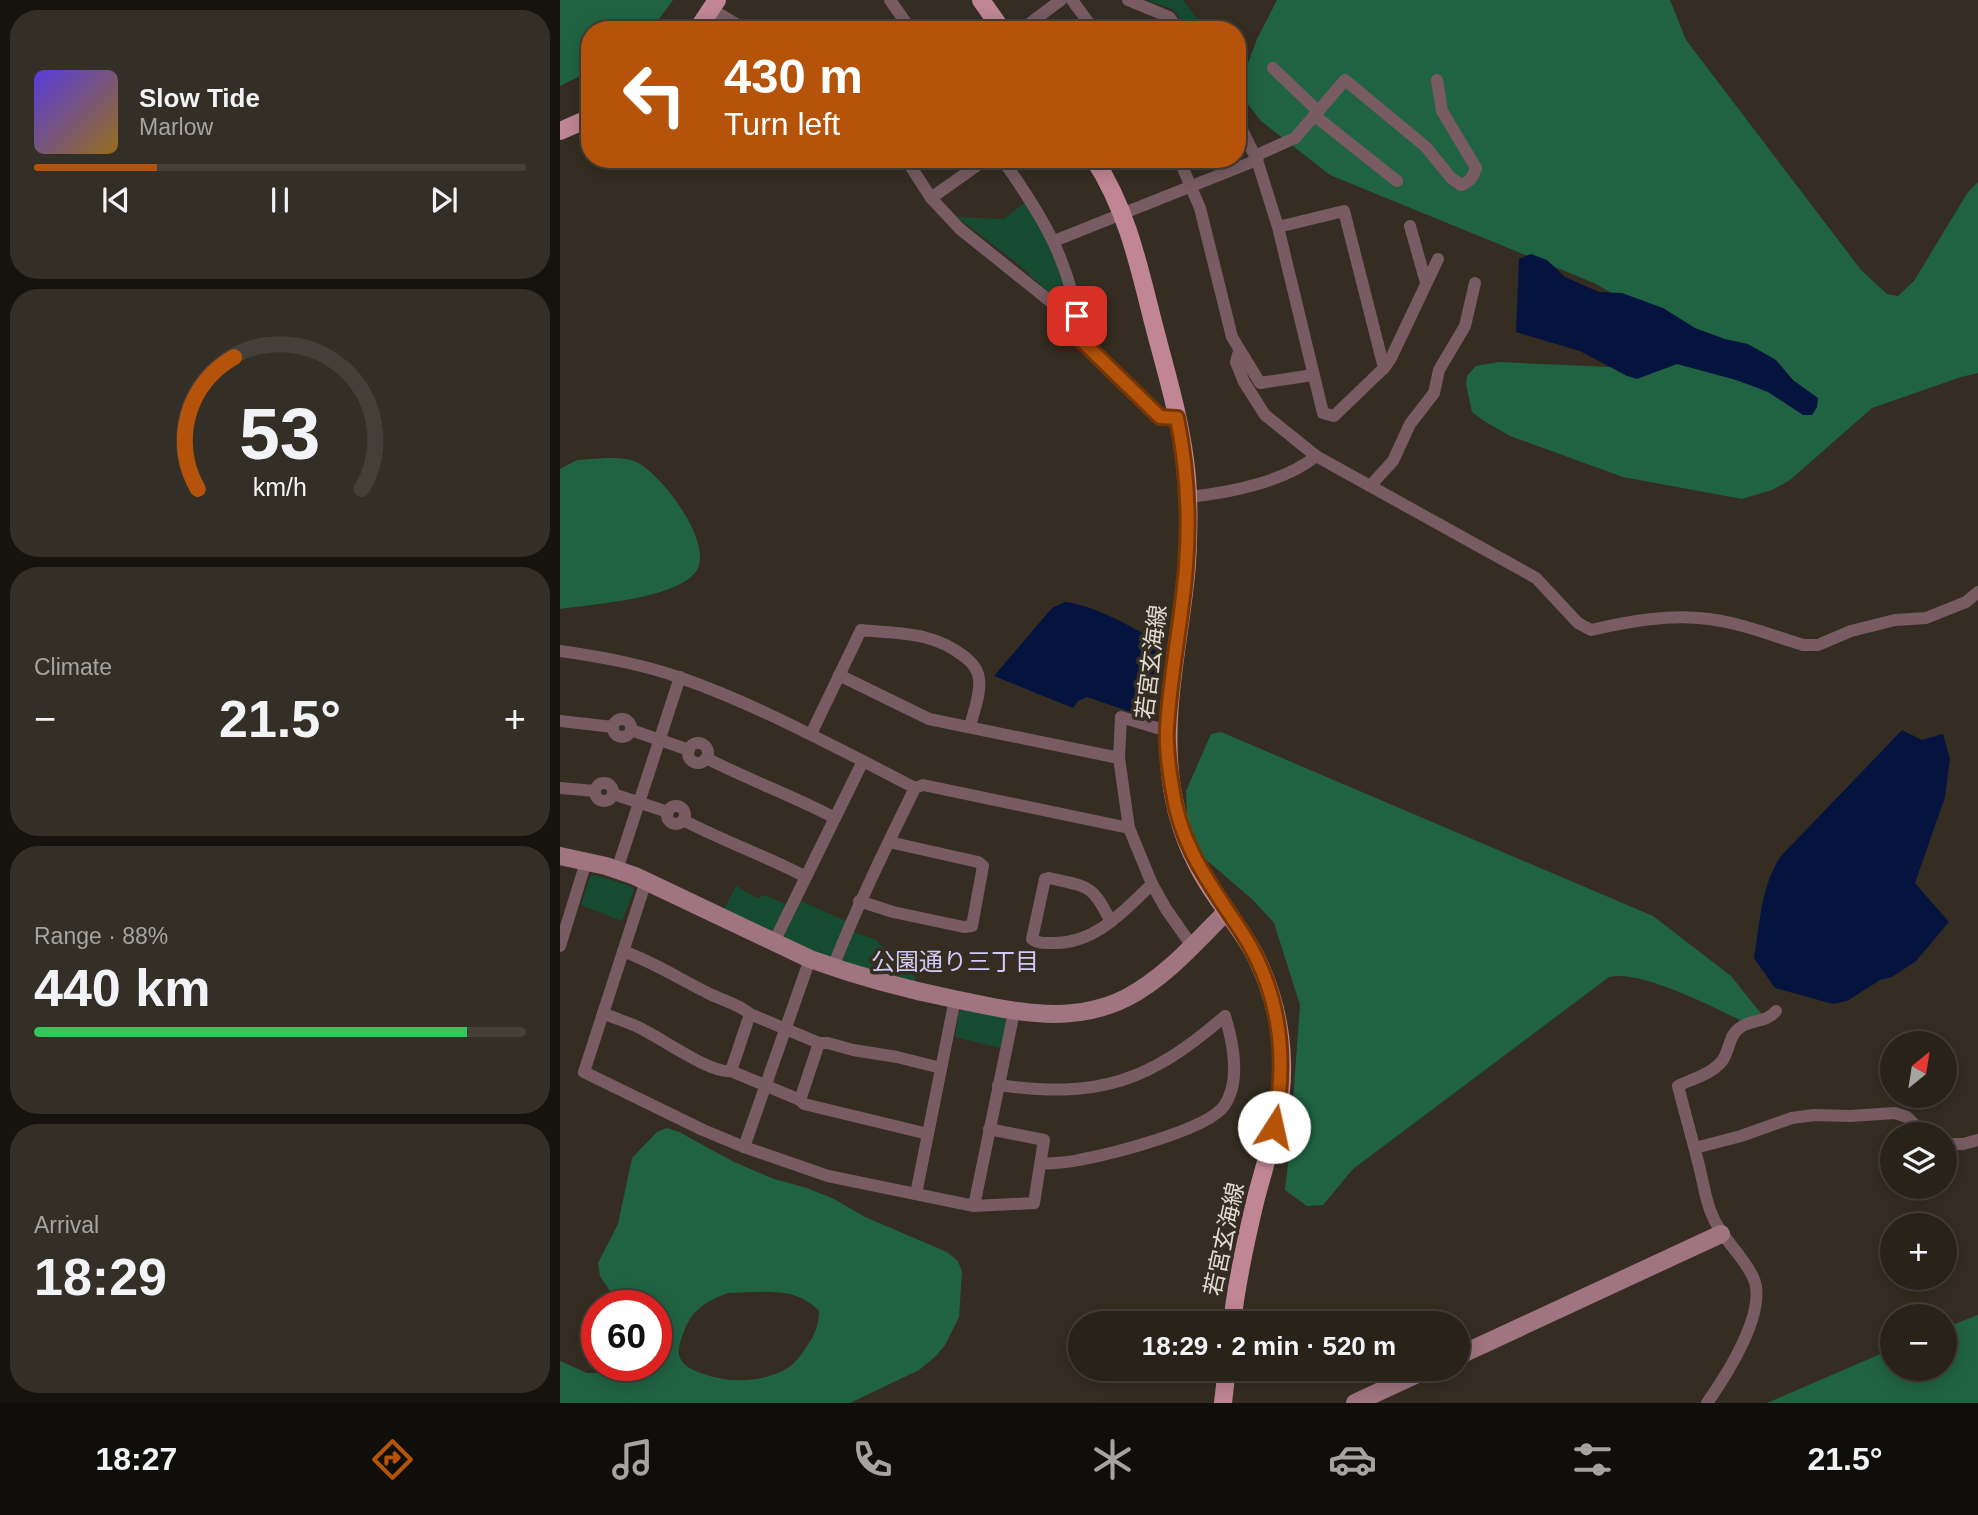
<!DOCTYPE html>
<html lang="en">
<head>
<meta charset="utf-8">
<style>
	body { margin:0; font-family:Arial,"Noto Sans JP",sans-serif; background:#342f26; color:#f1f3f6; height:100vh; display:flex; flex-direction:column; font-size:26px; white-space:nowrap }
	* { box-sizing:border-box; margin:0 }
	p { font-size:23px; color:#a5a4a2 }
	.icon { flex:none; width:38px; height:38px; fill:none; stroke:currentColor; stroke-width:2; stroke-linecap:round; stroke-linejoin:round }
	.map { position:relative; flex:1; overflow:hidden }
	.details { display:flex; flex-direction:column; gap:10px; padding:10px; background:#16130e; width:560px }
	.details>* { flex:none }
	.guide { position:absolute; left:21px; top:21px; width:665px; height:147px; border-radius:28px; box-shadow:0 4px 18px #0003,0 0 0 2px #443f38; background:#b45309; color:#fff; overflow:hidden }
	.needle { width:46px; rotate:30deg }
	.tools { position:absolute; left:1320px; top:1031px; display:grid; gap:14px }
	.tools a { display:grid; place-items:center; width:77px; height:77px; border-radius:50%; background:#282219; box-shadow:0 4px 18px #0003,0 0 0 2px #443f38; font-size:35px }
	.speed { position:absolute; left:21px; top:1290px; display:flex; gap:14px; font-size:35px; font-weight:700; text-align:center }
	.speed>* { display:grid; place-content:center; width:91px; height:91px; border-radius:50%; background:#282219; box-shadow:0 4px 18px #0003,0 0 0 2px #443f38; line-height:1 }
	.speed .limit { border:10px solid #d22; background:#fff; color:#111 }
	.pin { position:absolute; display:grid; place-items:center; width:60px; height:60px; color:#fff; margin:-30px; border-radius:14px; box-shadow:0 4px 10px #0006 }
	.me { position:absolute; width:77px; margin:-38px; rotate:10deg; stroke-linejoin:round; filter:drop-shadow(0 0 5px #0008) }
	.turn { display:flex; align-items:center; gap:24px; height:147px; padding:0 28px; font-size:32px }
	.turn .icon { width:91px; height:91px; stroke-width:2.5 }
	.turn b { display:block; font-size:49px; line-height:60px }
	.big { font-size:52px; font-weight:600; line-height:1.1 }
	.details .tile { flex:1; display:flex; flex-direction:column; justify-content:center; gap:10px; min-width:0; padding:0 24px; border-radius:28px; background:#342f26 }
	.details .dial { align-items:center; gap:0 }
	.dial svg { height:182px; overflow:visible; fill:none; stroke:#443f38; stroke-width:7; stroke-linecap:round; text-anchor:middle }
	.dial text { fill:#f1f3f6; stroke:none }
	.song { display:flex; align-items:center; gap:21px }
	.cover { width:84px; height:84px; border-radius:10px; background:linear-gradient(135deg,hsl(250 70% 55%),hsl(40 70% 35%)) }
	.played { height:7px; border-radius:4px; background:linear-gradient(90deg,#b45309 25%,#443f38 25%) }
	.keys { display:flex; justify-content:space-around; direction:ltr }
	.heat { display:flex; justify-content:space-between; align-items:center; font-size:38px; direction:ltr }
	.charge { height:10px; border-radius:5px; background:linear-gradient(90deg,#34c759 88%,#443f38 0) }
	.trip { position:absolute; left:508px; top:1311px; width:402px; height:70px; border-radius:35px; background:#282219; box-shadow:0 4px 18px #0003,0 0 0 2px #443f38; font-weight:600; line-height:70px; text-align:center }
	.dock { display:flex; height:112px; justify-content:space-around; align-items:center; background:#100e0a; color:#a5a4a2 }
	.dock .icon { width:49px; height:49px }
	.dock .active { color:#b45309 }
	.dock b { font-size:32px; color:#f1f3f6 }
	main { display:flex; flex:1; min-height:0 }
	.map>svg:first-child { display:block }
</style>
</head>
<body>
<main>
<section class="details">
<div class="tile">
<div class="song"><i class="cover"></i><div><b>Slow Tide</b><p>Marlow</p></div></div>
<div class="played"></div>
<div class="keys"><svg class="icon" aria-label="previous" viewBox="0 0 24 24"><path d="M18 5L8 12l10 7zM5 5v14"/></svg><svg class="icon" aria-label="pause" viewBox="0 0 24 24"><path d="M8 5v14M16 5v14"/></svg><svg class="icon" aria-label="next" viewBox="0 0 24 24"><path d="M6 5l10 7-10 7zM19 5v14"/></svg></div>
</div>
<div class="tile dial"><svg viewBox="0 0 100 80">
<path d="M14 69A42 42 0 1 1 86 69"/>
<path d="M14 69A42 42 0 0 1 30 11" stroke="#b45309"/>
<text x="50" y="56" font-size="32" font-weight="700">53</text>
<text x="50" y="72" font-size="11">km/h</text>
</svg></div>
<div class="tile"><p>Climate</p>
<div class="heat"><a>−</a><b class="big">21.5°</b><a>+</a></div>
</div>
<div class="tile"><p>Range · 88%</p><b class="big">440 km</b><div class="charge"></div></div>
<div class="tile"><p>Arrival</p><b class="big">18:29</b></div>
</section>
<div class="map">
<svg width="1418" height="1403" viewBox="0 0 1418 1403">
	<rect width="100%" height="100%" fill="#352d21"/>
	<g fill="#154b31">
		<polygon points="587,0 623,0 645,30 627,30 614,10"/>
		<polygon points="468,200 494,249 504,292 499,302 458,264 397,217 444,219"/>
		<polygon points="35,875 70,886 74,890 62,921 21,905 30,877"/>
		<polygon points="176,886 197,898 205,895 227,905 214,931 209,932 163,911"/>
		<polygon points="241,901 286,921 273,956 267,959 227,941 224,935"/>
		<polygon points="293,932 317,940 328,954 359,961 354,984 285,964 283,958"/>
		<polygon points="407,1007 442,1014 447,1021 440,1048 395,1037 399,1012"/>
	</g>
	<g fill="#206343" fill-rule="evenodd">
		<polygon points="0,0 113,0 91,30 30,30 30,71 0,86"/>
		<polygon points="717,0 1110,0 1126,40 1301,270 1327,294 1338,296 1354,281 1408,192 1418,182 1418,373 1401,377 1312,408 1230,480 1212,490 1182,499 1063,477 950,436 924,421 912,412 906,384 907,376 916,366 939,362 1049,367 1055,362 1066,301 1034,283 770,175 701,121 681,95 681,82 697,39"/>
		<path d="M 47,458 C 55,458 66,458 74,461 C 100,471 159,548 134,574 C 111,599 34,604 0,609 L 0,469 L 17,460 Z"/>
		<path d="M 661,732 L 1093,916 L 1171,976 L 1203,1016 L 1188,1024 C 1157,1009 1081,969 1049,977 L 793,1169 L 763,1205 L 747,1206 L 725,1190 L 729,1155 L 740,1005 L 714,923 L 693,900 L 644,858 L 628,840 L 626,791 L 651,734 Z"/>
		<path d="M 107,1128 L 119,1132 L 174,1162 L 214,1179 L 247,1188 L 274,1199 L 305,1217 L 387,1252 L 398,1261 L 402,1272 L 399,1317 L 385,1345 L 376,1356 L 359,1370 L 290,1403 L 0,1403 L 0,1361 L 27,1373 L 46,1373 L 57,1365 L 96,1365 L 96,1306 L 59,1305 L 40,1276 L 38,1263 L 58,1224 L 72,1158 L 97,1132 ZM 168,1293 C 200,1293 235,1285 259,1311 C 259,1324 255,1335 247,1346 C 242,1354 235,1364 226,1369 C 199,1384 165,1383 138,1372 C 130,1369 121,1364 119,1355 C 118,1348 121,1339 123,1334 C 131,1310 146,1301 168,1293 Z"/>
		<polygon points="1418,1315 1418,1403 1207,1403 1332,1349 1332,1368 1384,1368 1384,1328"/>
	</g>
	<g fill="#05143f">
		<polygon points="971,254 987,260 1005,277 1039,292 1062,293 1103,308 1135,328 1165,339 1188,344 1216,360 1233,380 1258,398 1257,407 1252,415 1243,415 1208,392 1176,380 1117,364 1077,379 1067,376 1020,351 956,332 959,259"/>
		<path d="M 505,602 C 540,607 571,627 602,644 L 594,720 L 527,697 L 518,701 L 513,708 L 434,676 L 492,608 Z"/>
		<path d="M 1342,730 L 1362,740 L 1383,734 L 1390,759 L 1385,797 L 1355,883 L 1389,922 L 1356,961 L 1332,977 L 1320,980 L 1287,1001 L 1273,1004 L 1215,988 L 1194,958 C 1200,923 1201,885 1221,856 Z"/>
	</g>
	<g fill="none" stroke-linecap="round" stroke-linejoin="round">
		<g stroke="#785b63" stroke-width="12">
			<polyline points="330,0 351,30"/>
			<polyline points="512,0 534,30"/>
			<polyline points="568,0 609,17 619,30"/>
			<polyline points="151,9 186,30"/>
			<polyline points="461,30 501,0"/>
			<polyline points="713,68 758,111"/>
			<polyline points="755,116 837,181"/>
			<polyline points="677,120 697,160 718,227 763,413 774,416 824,368 784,211 718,227"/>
			<polyline points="346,159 371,198 400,229 496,306 519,338 600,417 617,418"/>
			<path d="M 442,159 C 482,215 514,267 519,337"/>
			<polyline points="619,159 640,208 672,337 700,383 753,375"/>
			<polyline points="371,198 426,159"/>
			<polyline points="850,226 866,283"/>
			<path d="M 494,241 L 697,160 L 699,154 L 735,138 L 785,80 L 866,147 L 891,178 L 901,185 C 910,182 913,177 916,168 L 882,111 L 877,80"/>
			<path d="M 679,351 L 676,362 L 684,382 L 705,415 L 756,456 L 976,578 L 1018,623 L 1031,630 C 1070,621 1109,614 1149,619 C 1181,623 1213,636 1243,645 L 1258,645 L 1291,631 L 1335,620 L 1366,618 L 1406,602 L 1418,592"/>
			<polyline points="824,368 831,358 878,259"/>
			<polyline points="810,486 833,461 850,424 874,393 879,370 905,326 915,283"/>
			<path d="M 628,497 C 668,493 725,482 756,456"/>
			<path d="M 0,651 C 41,657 82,664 121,678 C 184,700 244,731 303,761"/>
			<polyline points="279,675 369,719 559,758 569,828"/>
			<circle cx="62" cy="728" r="9"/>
			<polyline points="0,721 53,727"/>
			<polyline points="71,730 129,750"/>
			<path d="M 251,734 L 301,630 C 340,634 372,631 405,657 C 412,663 418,669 419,679 C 421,694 413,713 410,727"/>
			<circle cx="138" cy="753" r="10"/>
			<path d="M 146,758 C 189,780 233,796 275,818"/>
			<polyline points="559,758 561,717 607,731"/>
			<circle cx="44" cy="792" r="9"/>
			<polyline points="0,788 35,791"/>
			<polyline points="53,794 108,812"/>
			<circle cx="116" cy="815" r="9"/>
			<path d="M 123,820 C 163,841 206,856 246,877"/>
			<polyline points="57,870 120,677"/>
			<polyline points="86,881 24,1072 143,1130 184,1147 268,1176 414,1206 474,1203 484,1140 429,1129"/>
			<polyline points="299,901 333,912 404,927 412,926 423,866 418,862 329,842"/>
			<path d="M 551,922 C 532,884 529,887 489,878 L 485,879 L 472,939 C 479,944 485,943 493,943 C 535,944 564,911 592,884"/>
			<polyline points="214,942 303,761 355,788"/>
			<polyline points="0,946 26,862"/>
			<path d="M 273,967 C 297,906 326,847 355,788 L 363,785 L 569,828 L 592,884 L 606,909 L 632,946"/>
			<path d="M 43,1013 C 54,1018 67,1022 78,1027 C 100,1037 150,1074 171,1071 L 190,1014 C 178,1003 160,1000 146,992 C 118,978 93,962 63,951"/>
			<polyline points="190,1014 259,1043"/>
			<polyline points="171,1071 240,1100"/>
			<path d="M 438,1085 C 539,1099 589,1082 665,1016 C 673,1042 681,1082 664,1106 C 647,1130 551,1154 519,1160 C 507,1163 494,1163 482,1164"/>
			<polyline points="368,1134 244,1104 240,1100 259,1043 268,1043 293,1050 337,1057 381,1068"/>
			<polyline points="1384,1144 1403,1144 1418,1140"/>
			<polyline points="184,1147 250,959"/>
			<polyline points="1135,1148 1181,1136 1232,1118 1254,1115 1290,1116 1335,1113 1347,1117 1364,1134"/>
			<polyline points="356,1194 395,999"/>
			<polyline points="414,1206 454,1012"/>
			<path d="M 1147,1403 C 1166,1376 1209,1310 1193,1277 C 1181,1252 1160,1238 1150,1210 C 1144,1193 1142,1175 1137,1158 C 1131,1134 1124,1110 1118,1086 C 1132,1079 1152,1074 1162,1061 C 1170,1051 1168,1035 1181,1027 C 1193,1019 1206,1023 1216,1011"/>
		</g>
		<g stroke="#a07480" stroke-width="18">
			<path d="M 0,856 L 46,866 L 75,876 L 250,959 C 297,976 344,989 394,999 C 452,1011 509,1026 566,998 C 605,978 636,942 667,911"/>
			<polyline points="898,1356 1161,1234"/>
			<polyline points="795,1403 870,1368"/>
		</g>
		<g stroke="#c08696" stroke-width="18">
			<polyline points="421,0 442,30"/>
			<polyline points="137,30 157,0"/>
			<polyline points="0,131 30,118"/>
			<path d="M 534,159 C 566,208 578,262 592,318 C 604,365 619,413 625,460 C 630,495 629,529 627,564 C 621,639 600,712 612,788 C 617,821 630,855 648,884 C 663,908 682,930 695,955 C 711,987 721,1025 722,1061 C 724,1107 708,1153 696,1198 C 686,1239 677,1280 672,1323"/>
			<polyline points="663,1403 667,1368"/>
		</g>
	</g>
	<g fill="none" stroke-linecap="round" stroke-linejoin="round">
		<defs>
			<path id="route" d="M 517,316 L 519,338 L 600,417 L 617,418 C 627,467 630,515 626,566 C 622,620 610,674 607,729 C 606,747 609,769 612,787 C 620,847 651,885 683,934 C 721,994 728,1058 714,1127"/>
		</defs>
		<use href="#route" stroke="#753606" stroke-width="18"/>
		<use href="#route" stroke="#b45309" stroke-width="12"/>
	</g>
	<g text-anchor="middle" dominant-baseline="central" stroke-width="7" stroke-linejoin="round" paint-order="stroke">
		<g font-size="23" fill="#e1dbd4" stroke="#352d21">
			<text transform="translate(591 662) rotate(-83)">若宮玄海線</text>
			<text transform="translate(664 1239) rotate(-78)">若宮玄海線</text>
		</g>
		<g font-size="24" fill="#d0caf6" stroke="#352d21">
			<text x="395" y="961">公園通り三丁目</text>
		</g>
	</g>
</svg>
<div class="tools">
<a><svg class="needle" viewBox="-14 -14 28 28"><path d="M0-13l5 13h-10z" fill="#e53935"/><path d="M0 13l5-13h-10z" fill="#a5a4a2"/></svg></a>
<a><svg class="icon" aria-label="layers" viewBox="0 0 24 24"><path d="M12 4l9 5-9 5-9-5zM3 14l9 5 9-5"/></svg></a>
<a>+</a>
<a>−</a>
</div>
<div class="speed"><div class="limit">60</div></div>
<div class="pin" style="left:517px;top:316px;background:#d93025"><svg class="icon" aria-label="arrive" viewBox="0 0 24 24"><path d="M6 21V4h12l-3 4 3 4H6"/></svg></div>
<svg class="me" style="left:714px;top:1127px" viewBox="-20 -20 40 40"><circle r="19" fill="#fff"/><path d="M0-13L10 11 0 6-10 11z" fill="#b45309"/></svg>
<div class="trip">18:29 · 2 min · 520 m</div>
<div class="guide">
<div class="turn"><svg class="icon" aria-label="left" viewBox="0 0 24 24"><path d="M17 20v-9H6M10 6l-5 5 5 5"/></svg><div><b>430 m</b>Turn left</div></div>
</div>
</div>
</main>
<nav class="dock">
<b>18:27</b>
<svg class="icon active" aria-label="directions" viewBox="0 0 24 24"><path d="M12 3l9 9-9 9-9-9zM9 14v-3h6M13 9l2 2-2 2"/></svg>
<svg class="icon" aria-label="music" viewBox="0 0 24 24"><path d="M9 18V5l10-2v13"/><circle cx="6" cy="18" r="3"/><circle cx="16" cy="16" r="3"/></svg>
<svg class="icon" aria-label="phone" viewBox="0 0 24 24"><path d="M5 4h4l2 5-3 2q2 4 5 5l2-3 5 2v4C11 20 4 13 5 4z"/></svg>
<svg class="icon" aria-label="climate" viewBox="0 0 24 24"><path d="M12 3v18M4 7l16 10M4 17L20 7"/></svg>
<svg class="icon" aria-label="car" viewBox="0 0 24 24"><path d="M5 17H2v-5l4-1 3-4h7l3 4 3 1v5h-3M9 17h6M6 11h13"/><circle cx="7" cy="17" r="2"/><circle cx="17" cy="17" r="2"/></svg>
<svg class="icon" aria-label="filters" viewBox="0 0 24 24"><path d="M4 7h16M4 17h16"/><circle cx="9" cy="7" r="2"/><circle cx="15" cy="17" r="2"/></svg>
<b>21.5°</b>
</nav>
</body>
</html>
